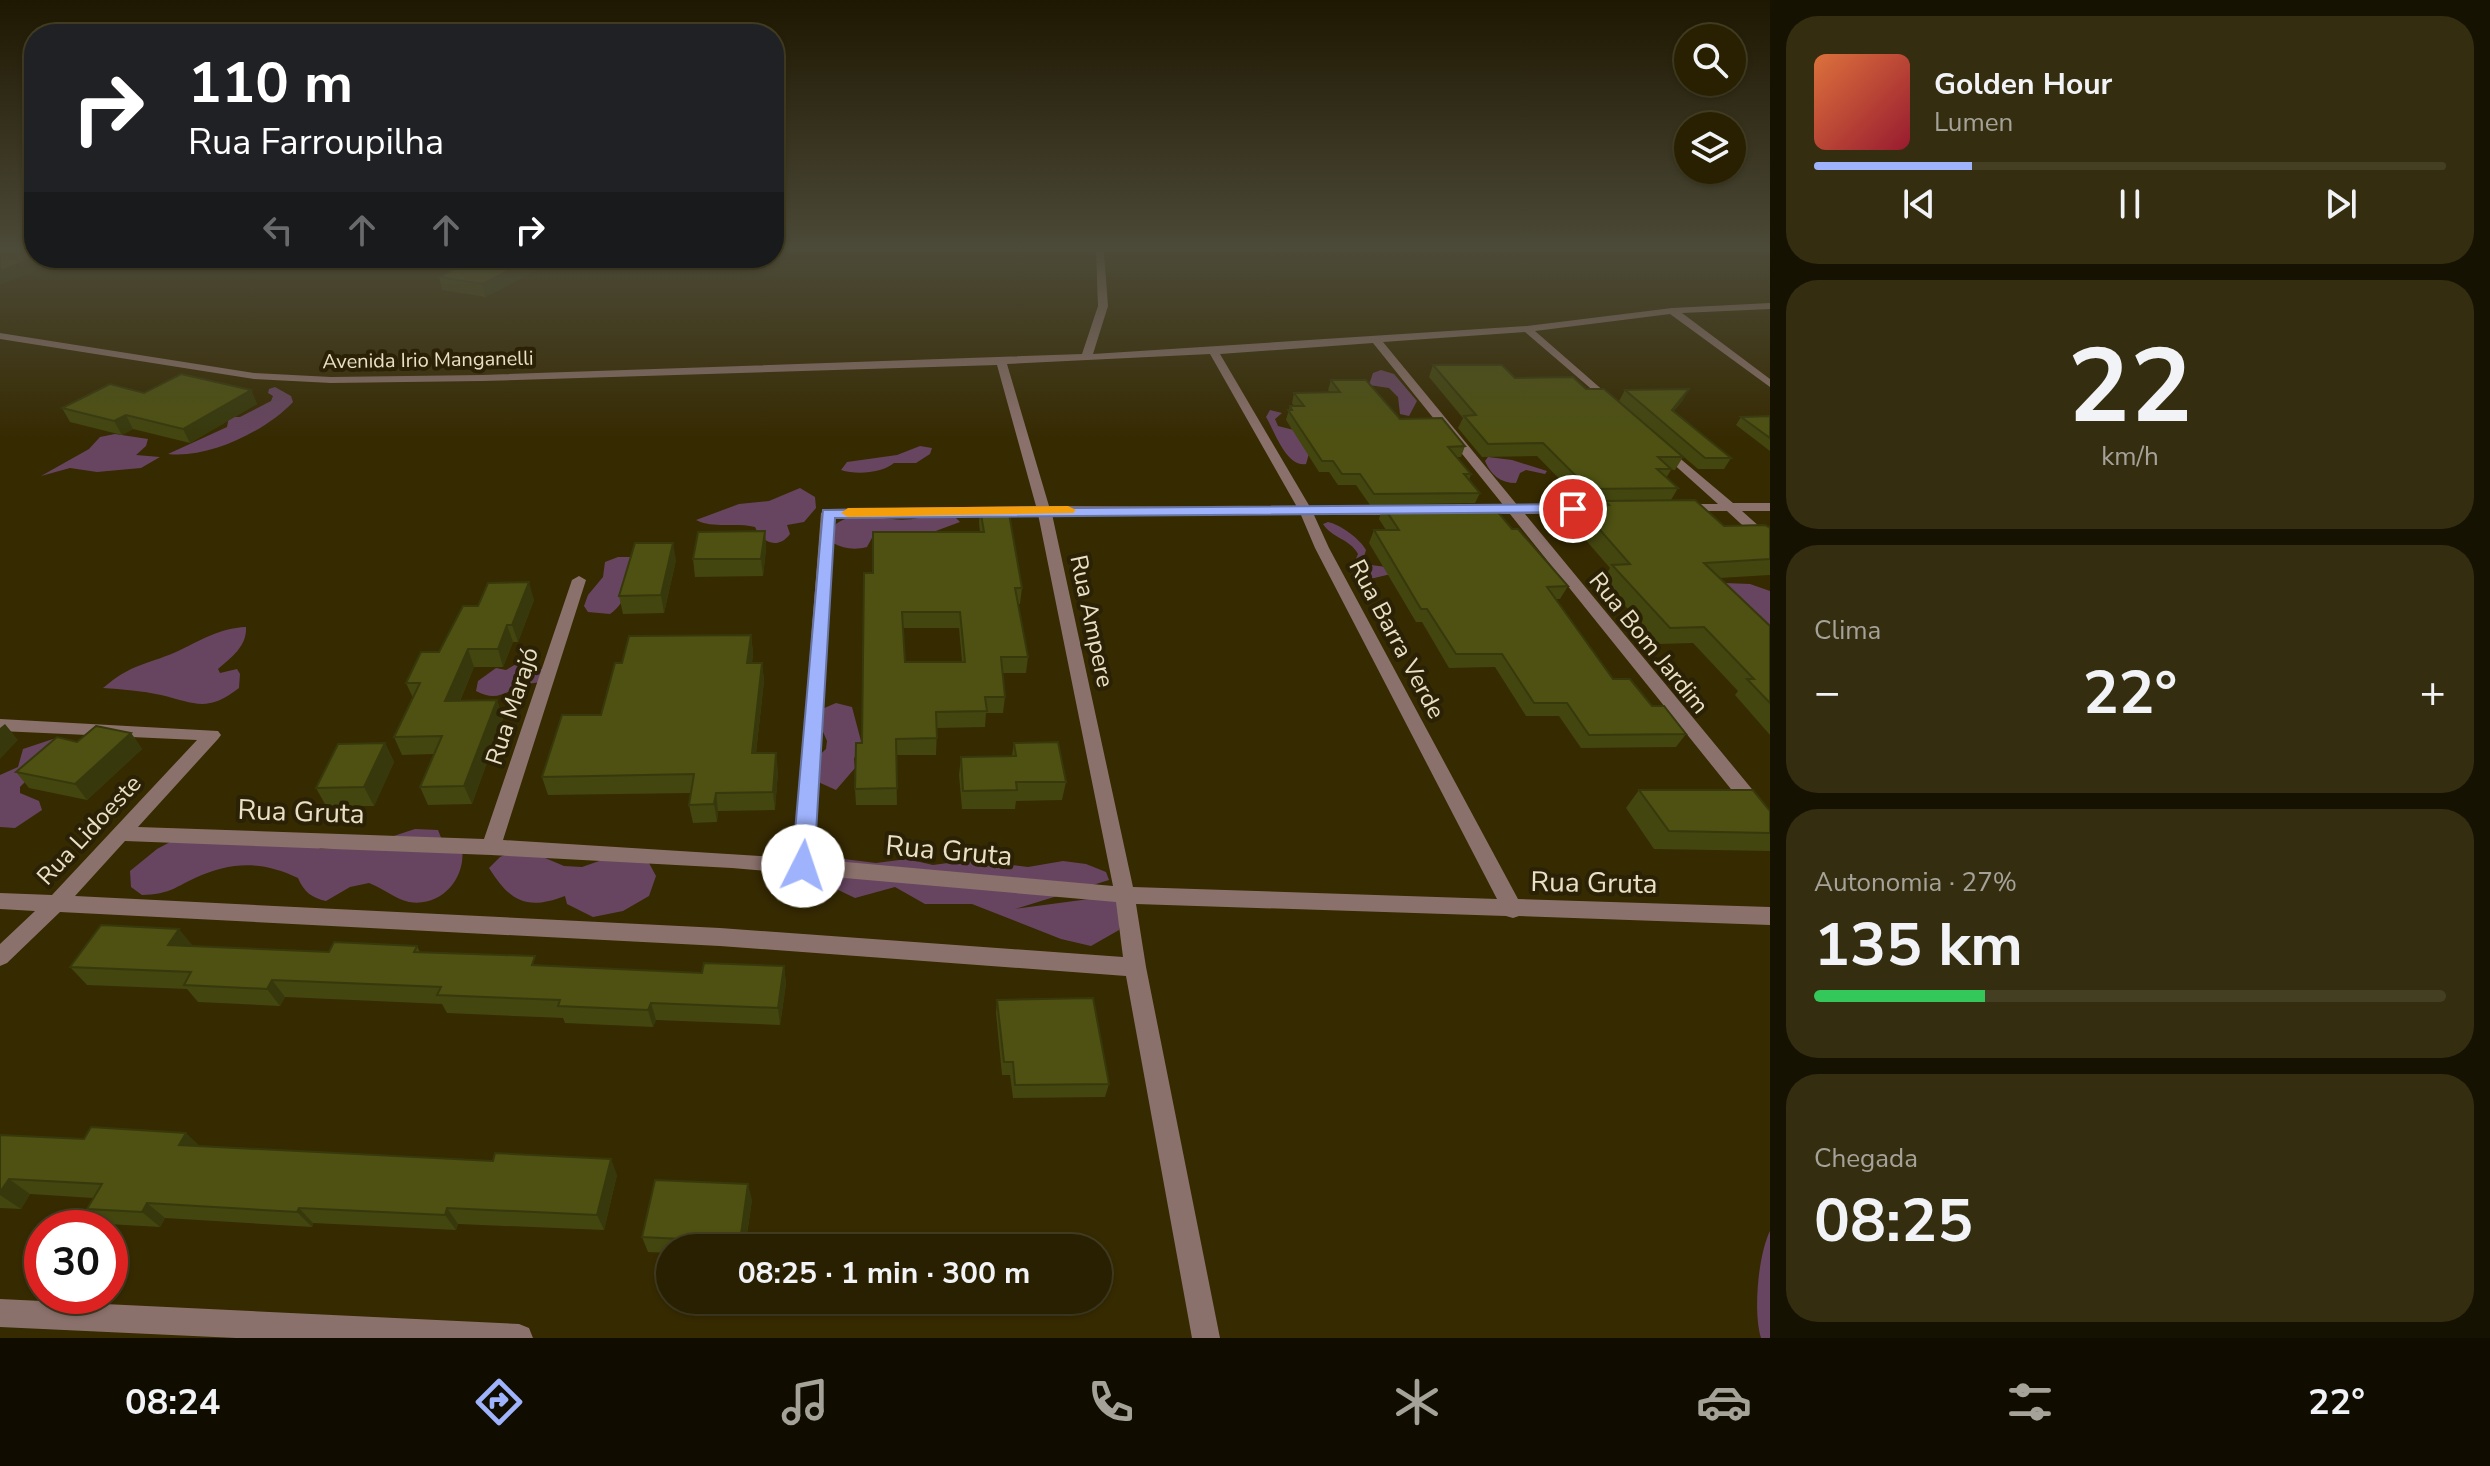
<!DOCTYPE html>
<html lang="pt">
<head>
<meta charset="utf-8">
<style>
	body { margin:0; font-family:"Nunito Sans",sans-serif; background:#342d10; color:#f1f3f6; height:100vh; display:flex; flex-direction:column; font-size:30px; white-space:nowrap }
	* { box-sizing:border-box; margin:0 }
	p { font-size:26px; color:#a5a399 }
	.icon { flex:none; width:44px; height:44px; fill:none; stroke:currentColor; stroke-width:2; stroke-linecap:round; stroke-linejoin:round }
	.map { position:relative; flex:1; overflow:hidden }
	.panel { display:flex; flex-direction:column; gap:16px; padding:16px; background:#161201; width:720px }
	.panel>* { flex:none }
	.top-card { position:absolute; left:24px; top:24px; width:760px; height:244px; border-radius:32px; box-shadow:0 2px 6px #0004,0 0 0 2px #443e23; background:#202124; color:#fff; overflow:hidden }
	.tools { position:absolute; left:1674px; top:24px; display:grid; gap:16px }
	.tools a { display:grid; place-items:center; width:72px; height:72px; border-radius:50%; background:#282001; box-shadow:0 2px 6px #0004,0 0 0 2px #443e23; font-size:40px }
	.speed { position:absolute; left:24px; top:1210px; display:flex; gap:16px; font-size:40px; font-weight:700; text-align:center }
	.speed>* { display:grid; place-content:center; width:104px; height:104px; border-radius:50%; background:#282001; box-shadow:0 2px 6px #0004,0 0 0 2px #443e23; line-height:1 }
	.speed .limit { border:12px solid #d22; background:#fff; color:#111 }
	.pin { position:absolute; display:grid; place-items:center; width:68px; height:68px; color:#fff; margin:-34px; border:4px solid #fff; border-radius:50%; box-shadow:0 2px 8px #0007 }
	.me { position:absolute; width:88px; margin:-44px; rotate:4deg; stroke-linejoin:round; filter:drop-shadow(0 0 6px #0008) }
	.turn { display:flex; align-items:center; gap:28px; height:168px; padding:0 32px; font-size:36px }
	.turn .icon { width:104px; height:104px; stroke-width:2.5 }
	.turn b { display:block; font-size:56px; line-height:68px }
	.lanes { display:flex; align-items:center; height:76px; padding:0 32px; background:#0003; justify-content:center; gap:40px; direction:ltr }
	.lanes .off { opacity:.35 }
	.big { font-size:60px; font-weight:700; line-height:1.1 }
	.panel .card { flex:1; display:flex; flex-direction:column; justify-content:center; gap:12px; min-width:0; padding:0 28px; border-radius:32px; background:#342d10 }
	.panel .dial { align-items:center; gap:0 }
	.dial b { font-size:104px; line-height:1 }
	.song { display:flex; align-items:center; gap:24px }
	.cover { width:96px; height:96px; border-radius:12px; background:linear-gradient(135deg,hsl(20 70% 55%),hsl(350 70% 35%)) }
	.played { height:8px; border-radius:4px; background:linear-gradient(90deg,#9fb3fd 25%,#443e23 25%) }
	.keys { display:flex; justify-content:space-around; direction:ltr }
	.heat { display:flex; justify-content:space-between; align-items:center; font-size:44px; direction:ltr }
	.charge { height:12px; border-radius:6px; background:linear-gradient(90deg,#34c759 27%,#443e23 0) }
	.trip { position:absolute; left:656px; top:1234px; width:456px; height:80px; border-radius:40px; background:#282001; box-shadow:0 2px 6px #0004,0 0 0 2px #443e23; font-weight:700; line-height:80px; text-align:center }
	.dock { display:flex; height:128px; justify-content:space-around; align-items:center; background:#100d00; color:#a5a399 }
	.dock .icon { width:56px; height:56px }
	.dock .selected { color:#9fb3fd }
	.dock b { font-size:36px; color:#f1f3f6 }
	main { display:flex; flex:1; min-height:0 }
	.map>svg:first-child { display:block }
</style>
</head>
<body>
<main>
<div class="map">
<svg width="1770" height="1338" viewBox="0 0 1770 1338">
	<rect width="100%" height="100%" fill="#362a01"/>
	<g fill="#674561">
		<polygon points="1381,370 1394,374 1417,401 1409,416 1400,414 1398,397 1389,388 1369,385 1373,373"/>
		<path d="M 275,387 L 291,396 L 293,402 C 266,431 208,459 168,454 L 227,427 L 229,417 L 240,417 L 271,401 L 273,396 L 268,393 L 269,389 Z"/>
		<path d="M 1270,410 L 1282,413 L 1275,419 L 1278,426 L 1298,431 L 1310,450 L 1306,464 C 1286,467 1275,432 1266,417 Z"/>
		<polygon points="115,434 148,439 146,446 136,455 160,457 141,468 97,472 70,468 41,476 89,449 100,437"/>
		<path d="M 920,446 L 932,448 L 930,454 L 916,463 L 894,463 C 882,473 857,475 841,470 L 847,462 L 897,455 Z"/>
		<path d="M 1488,457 L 1512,460 L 1547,471 L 1545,474 L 1526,470 L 1520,473 L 1516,483 C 1500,483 1491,475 1485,461 Z"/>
		<path d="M 800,488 L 815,497 L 816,508 L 804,522 L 787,525 L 790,534 C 778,550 762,543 755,527 C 736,522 713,529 696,520 L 739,504 L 769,501 Z"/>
		<path d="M 938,513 L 952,514 L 960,522 L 933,532 L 923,540 L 875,532 L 867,547 C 855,550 844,549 833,543 L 831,535 L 836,524 C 856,510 870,517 892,519 C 907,521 924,518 938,513 Z"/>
		<path d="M 1328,522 C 1341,525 1360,539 1366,550 L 1364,557 L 1371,565 L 1386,567 L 1391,574 L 1370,579 L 1351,571 L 1358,554 C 1350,539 1332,538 1323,524 Z"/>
		<path d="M 618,557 L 633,557 C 630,578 629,601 610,614 L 588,612 L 584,606 L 588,595 L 603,577 L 605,562 Z"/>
		<polygon points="1725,583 1750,584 1770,591 1770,628"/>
		<path d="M 246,627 C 247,646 232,657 218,669 L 220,673 L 237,669 L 240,674 L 239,688 C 207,713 195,703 161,695 C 142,691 122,689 103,688 C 133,663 143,666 176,652 C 200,641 219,628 246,627 Z"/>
		<path d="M 518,663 L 546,670 L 539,682 C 533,684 526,683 520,686 C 503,694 495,701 476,691 L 478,681 L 496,668 L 506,670 Z"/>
		<polygon points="836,703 852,707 861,741 854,759 855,768 836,790 816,781 815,759 826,749 827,741 817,718 822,709"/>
		<polygon points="53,739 66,740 20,787 20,793 39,801 42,810 15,828 0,827 0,775 18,767 23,749"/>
		<path d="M 415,829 L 438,830 L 442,840 L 461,843 C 469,874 444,908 409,902 C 395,899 383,888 369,883 L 350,887 L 326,901 C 312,898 304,892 298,878 C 262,861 232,861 195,878 C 172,889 169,894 142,895 L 131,887 L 130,871 L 157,849 L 187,833 L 292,838 L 321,849 L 357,848 Z"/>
		<path d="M 514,851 L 531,852 L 564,866 L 582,867 L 619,854 L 649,863 L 656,876 L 649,896 L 623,911 L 593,917 L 567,904 L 565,896 C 526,911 510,901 489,868 L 500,857 Z"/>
		<polygon points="836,858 876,863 907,859 933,865 970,860 1028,867 1063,861 1086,864 1106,872 1109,880 1015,909 1119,895 1122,909 1119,930 1091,946 1061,939 972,904 925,904 895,887 855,898 832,887 813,901 799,906 782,891 777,876 817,861"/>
		<path d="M 1770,1231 L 1770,1338 L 1761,1338 C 1753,1313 1758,1255 1770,1231 Z"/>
	</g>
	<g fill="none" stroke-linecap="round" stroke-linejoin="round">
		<g fill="#8b716c" fill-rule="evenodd">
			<path d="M 1096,252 L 1104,252 L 1108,306 L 1093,354 L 1527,326 L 1672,308 L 1770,303 L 1770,309 L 1682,313 L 1770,379 L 1770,387 L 1670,314 L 1535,331 L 1614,400 L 1614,404 L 1610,405 L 1525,332 L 1383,342 L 1518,506 L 1601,506 L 1603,509 L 1596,513 L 1525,514 L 1770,811 L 1770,831 L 1763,829 L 1510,514 L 1471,513 L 1469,510 L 1476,506 L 1504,506 L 1373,343 L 1220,354 L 1310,507 L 1400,507 L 1407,511 L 1400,515 L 1314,515 L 1329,548 L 1518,899 L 1770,907 L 1770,925 L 1519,916 L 1513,918 L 1506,916 L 1136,904 L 1146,967 L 1220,1338 L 1192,1338 L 1126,976 L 720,946 L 60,912 L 7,963 L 0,966 L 0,944 L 35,911 L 0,909 L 0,893 L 52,895 L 197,740 L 0,731 L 0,719 L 218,731 L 221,735 L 218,739 L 138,827 L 484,839 L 572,580 L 579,576 L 586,580 L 503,840 L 794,858 L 821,513 L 828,509 L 1036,506 L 997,365 L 482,381 L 331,383 L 254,379 L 0,339 L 0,333 L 254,373 L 331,377 L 482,375 L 1082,354 L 1098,306 ZM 1210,354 L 1297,507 L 1049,506 L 1007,364 ZM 1038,514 L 1113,886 L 813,859 L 834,517 ZM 1052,514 L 1301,515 L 1315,548 L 1497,899 L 1133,887 ZM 125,841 L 491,855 L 732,868 L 1116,902 L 1123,957 L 720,928 L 75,896 Z"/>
			<polygon points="1664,445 1733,503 1770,503 1770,511 1742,511 1770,536 1770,547 1765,546 1727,511 1679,511 1679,505 1684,504 1718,504 1660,452 1660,446"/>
			<polygon points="0,1299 519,1324 529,1328 533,1338 236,1338 0,1327"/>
		</g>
	</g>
	<g fill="#43460f" fill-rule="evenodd">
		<polygon points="474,258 559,258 486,297 442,290 439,277"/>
		<polygon points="1433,365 1586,389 1683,457 1675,470 1671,470 1666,478 1678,488 1671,500 1724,526 1770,528 1770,575 1719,578 1770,626 1770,735 1735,695 1738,691 1693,643 1659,644 1603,581 1610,568 1570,522 1579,506 1602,506 1604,502 1582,502 1537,456 1482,457 1458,428 1463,418 1429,377"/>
		<polygon points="1331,380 1400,419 1465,446 1461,457 1457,457 1471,474 1469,480 1480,493 1475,503 1370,505 1356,485 1338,485 1329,472 1319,472 1286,420 1290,406 1294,406 1292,403 1294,393 1330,392 1328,390"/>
		<polygon points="251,390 257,404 190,443 133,429 122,435 70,422 62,408 144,393"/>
		<polygon points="1625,390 1683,400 1673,412 1731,458 1724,469 1698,469 1619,401"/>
		<polygon points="1770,416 1770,451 1736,425 1741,417"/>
		<polygon points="1383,506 1512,529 1568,586 1560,599 1556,599 1613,679 1652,706 1686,734 1676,747 1581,748 1559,716 1526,716 1495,667 1449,668 1422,622 1416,622 1369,543 1374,530 1386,530 1379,519"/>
		<path d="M 980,508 L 1022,588 L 1020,604 L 1018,604 L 1028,657 L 1026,673 L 1002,673 L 1005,697 L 1003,713 L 986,713 L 985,727 L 937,728 L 936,755 L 896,755 L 897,805 L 856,805 L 855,789 L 862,743 L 873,573 L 980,532 L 979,523 ZM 903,628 L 959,628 L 962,662 L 905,662 Z"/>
		<polygon points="765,531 766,549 763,576 695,577 693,559"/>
		<polygon points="676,560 664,613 623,614 619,596"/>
		<polygon points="534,600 518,642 513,642 503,667 474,667 460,701 497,700 503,718 472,804 428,805 420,787 434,754 402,755 394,737 413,698 406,683 439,652 478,606"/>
		<polygon points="751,635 753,653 752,663 762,663 764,681 756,753 778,771 775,810 718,811 717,822 693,823 689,805 691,793 548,795 542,777 601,715 622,663"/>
		<polygon points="131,733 142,749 87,800 29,788 16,772 77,742"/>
		<polygon points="385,743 394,762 374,806 326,806 316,788"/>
		<polygon points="1014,743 1066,782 1062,800 1016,801 1015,809 962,809 959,775 961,757 1012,756"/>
		<polygon points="1639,790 1770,811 1770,851 1654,849 1626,808"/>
		<polygon points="193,946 329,952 417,946 420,952 539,965 702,973 784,966 786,984 780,1025 656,1020 653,1027 565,1023 563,1018 447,1013 442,1004 285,997 280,1006 198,1002 187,989 87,985 70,967"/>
		<polygon points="997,1000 1109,1084 1105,1097 1013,1098 1010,1075 1002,1075 996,1013"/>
		<polygon points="0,1135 200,1146 617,1175 604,1230 458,1224 456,1230 313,1223 312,1227 165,1218 160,1227 107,1224 87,1209 93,1198 30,1194 21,1209 0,1208"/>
		<polygon points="752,1200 745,1248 670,1248 670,1253 648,1252 642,1237"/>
	</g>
	<g fill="#37390c">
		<polygon points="34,258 69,258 0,285 0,271"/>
		<polygon points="533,258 559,258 486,297 482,284"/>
		<polygon points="1689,389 1683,400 1666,421 1672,410"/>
		<polygon points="251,390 257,404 190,443 183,429"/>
		<polygon points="126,415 133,429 122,435 114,421"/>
		<polygon points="765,531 766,549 763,576 761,559"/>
		<polygon points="673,543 676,560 664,613 661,595"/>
		<polygon points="529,582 534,600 518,642 512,625"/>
		<polygon points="507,625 513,642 503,667 498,649"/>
		<polygon points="751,635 753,653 750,681 747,663"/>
		<polygon points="468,649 474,667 452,719 445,701"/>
		<polygon points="762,663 764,681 754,771 752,753"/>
		<polygon points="497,700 503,718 472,804 464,786"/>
		<polygon points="5,724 18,740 0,759 0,728"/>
		<polygon points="131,733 142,749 87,800 75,784"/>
		<polygon points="385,743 394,762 374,806 364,787"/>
		<polygon points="776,753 778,771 775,810 773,792"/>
		<polygon points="716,793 718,811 717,822 714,804"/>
		<polygon points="179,929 193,946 168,945"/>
		<polygon points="784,966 786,984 780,1025 778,1008"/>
		<polygon points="272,980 285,997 280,1006 267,989"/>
		<polygon points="651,1003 656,1020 653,1027 648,1010"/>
		<polygon points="186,1133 203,1149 179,1145"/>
		<polygon points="611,1159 617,1175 604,1230 597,1215"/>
		<polygon points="9,1179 30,1194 21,1209 0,1195 0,1192"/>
		<polygon points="748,1184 752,1200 745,1248 742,1248 740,1242"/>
		<polygon points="147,1203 165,1218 160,1227 142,1212"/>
		<polygon points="299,1208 313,1223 312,1227 297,1212"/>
		<polygon points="447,1208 458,1224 456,1230 445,1215"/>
	</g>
	<g fill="#4e5111" stroke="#37390c" stroke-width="2" fill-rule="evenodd">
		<polygon points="0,252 34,252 34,258 0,271"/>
		<polygon points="474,258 533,258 482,284 439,277"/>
		<polygon points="1433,365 1502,365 1515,378 1573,377 1586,389 1604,389 1683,457 1658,457 1671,469 1657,469 1678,488 1589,489 1543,443 1488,444 1464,416 1476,415"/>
		<polygon points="181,374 251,390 183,429 126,415 114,421 62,408 110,384 144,393"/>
		<polygon points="1331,380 1366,380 1400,419 1442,418 1465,446 1448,447 1471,474 1464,474 1480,493 1374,494 1360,474 1342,474 1333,461 1322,461 1288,410 1292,410 1290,406 1304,406 1294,393 1340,392"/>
		<polygon points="1689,389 1672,410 1731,458 1705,458 1625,390"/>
		<polygon points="1770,416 1770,438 1741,417"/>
		<polygon points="1695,500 1724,526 1765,525 1770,528 1770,559 1704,563 1770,626 1770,703 1747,679 1754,679 1704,627 1670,628 1612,565 1630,564 1579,506 1609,505 1605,501"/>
		<polygon points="1492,505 1512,529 1518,529 1568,586 1547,587 1613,679 1630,679 1652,706 1664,706 1686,734 1589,735 1567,703 1534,703 1502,654 1456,654 1427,609 1421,609 1374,530 1399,530 1383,506"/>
		<path d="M 980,508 L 1008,508 L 1022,588 L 1015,588 L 1028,657 L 1001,657 L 1005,697 L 985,697 L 987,711 L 936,712 L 937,738 L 896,739 L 897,788 L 855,789 L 856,743 L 862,743 L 864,573 L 873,573 L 873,532 L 984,532 ZM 902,612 L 960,612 L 965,662 L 905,662 Z"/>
		<polygon points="765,531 761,559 693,559 698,532"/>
		<polygon points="635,543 673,543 661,595 619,596"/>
		<polygon points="529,582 512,625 507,625 498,649 468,649 445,701 497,700 464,786 420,787 442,736 394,737 420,683 406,683 421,652 439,652 463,606 478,606 488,583"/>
		<polygon points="751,635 747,663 762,663 752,753 776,753 773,792 716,793 714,804 689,805 694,774 542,777 562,715 601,715 615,663 622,663 629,636"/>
		<polygon points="96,726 131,733 75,784 16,772 57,737 77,742"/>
		<polygon points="1058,742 1066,782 1016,782 1017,790 963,791 961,757 1016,756 1014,743"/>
		<polygon points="385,743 364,787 316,788 338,744"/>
		<polygon points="1639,790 1753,790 1770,811 1770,833 1669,831"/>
		<polygon points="101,925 179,929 168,945 329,952 334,942 417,946 414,952 535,956 532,965 702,973 704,963 784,966 778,1008 651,1003 648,1010 558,1006 560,1000 437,995 441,987 272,980 267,989 184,985 191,972 70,967"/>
		<polygon points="1093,998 1109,1084 1015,1085 1013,1062 1004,1062 997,1000"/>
		<polygon points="91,1127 186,1133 179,1145 493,1161 495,1153 611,1159 597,1215 447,1208 445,1215 299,1208 297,1212 147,1203 142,1212 87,1209 102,1184 9,1179 0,1192 0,1135 84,1139"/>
		<polygon points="655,1180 748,1184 740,1242 642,1237"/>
	</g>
	<linearGradient id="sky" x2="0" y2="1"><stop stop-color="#1e1701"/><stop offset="0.57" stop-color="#4c4a38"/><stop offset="1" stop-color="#4c4a38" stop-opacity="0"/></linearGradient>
	<rect width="1770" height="439" fill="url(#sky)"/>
	<polygon fill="#9fb3fd" stroke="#6774a4" stroke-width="2" points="1573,504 1579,506 1579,512 835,518 814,866 811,873 803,875 795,873 792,866 823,510"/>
	<polygon fill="#f59e0b" points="1068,506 1076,510 1073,513 848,517 841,513 848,508"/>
	<g text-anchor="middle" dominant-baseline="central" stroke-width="8" stroke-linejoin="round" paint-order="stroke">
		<g font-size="20" fill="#e9e0c5" stroke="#2a2106">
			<text transform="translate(428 360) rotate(-1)">Avenida Irio Manganelli</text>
		</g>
		<g font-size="24" fill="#e9e0c5" stroke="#2a2106">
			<text transform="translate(1092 621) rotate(78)">Rua Ampere</text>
			<text transform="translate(1397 639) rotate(62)">Rua Barra Verde</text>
			<text transform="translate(1649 643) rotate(51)">Rua Bom Jardim</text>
			<text transform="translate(512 706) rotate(-72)">Rua Marajó</text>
			<text transform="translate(89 830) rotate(-47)">Rua Lidoeste</text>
		</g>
		<g font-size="28" fill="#e9e0c5" stroke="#2a2106">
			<text transform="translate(301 812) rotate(2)">Rua Gruta</text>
			<text transform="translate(949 851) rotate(5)">Rua Gruta</text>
			<text transform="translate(1594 883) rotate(1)">Rua Gruta</text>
		</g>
	</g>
</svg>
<div class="tools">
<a><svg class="icon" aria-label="search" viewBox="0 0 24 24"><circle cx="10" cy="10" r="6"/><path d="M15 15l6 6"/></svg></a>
<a><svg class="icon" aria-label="layers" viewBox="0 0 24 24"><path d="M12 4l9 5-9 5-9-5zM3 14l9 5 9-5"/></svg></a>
</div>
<div class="speed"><div class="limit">30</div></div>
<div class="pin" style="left:1573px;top:509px;background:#d93025"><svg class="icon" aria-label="arrive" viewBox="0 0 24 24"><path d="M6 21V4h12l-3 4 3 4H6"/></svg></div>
<svg class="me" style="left:803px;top:866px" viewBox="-20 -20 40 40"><circle r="19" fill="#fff"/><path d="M0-13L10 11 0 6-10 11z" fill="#9fb3fd"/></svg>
<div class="trip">08:25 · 1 min · 300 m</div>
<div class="top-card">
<div class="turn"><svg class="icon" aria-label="right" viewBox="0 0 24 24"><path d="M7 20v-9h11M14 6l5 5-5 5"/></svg><div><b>110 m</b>Rua Farroupilha</div></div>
<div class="lanes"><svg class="icon off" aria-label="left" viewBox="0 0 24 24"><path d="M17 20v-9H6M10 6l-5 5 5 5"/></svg><svg class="icon off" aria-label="ahead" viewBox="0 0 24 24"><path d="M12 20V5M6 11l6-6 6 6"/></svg><svg class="icon off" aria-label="ahead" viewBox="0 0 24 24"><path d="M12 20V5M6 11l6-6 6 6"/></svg><svg class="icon" aria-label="right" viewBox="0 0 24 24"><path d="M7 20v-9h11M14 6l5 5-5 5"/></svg></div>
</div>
</div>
<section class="panel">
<div class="card">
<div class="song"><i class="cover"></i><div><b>Golden Hour</b><p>Lumen</p></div></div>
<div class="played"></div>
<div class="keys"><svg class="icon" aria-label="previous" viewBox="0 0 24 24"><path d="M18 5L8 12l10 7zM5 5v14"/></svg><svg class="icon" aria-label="pause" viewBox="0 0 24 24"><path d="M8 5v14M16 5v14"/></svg><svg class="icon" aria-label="next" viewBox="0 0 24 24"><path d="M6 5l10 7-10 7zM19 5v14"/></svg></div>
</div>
<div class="card dial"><b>22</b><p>km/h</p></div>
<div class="card"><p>Clima</p>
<div class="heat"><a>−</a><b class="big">22°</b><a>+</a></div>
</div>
<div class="card"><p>Autonomia · 27%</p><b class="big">135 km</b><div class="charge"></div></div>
<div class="card"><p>Chegada</p><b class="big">08:25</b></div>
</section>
</main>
<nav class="dock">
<b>08:24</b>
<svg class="icon selected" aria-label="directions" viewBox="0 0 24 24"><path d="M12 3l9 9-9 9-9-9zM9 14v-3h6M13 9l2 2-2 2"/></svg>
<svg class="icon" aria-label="music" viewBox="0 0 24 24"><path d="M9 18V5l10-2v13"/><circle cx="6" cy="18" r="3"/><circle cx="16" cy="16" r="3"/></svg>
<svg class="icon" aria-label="phone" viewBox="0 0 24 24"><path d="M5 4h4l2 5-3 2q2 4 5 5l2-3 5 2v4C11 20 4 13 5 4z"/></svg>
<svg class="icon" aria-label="climate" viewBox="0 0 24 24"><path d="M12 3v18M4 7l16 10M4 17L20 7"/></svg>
<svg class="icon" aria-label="car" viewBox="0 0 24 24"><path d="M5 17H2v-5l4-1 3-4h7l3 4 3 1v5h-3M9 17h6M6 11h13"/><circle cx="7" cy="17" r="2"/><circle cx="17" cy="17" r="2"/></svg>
<svg class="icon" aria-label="filters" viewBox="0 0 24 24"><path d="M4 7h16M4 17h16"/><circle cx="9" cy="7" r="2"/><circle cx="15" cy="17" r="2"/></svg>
<b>22°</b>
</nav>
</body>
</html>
